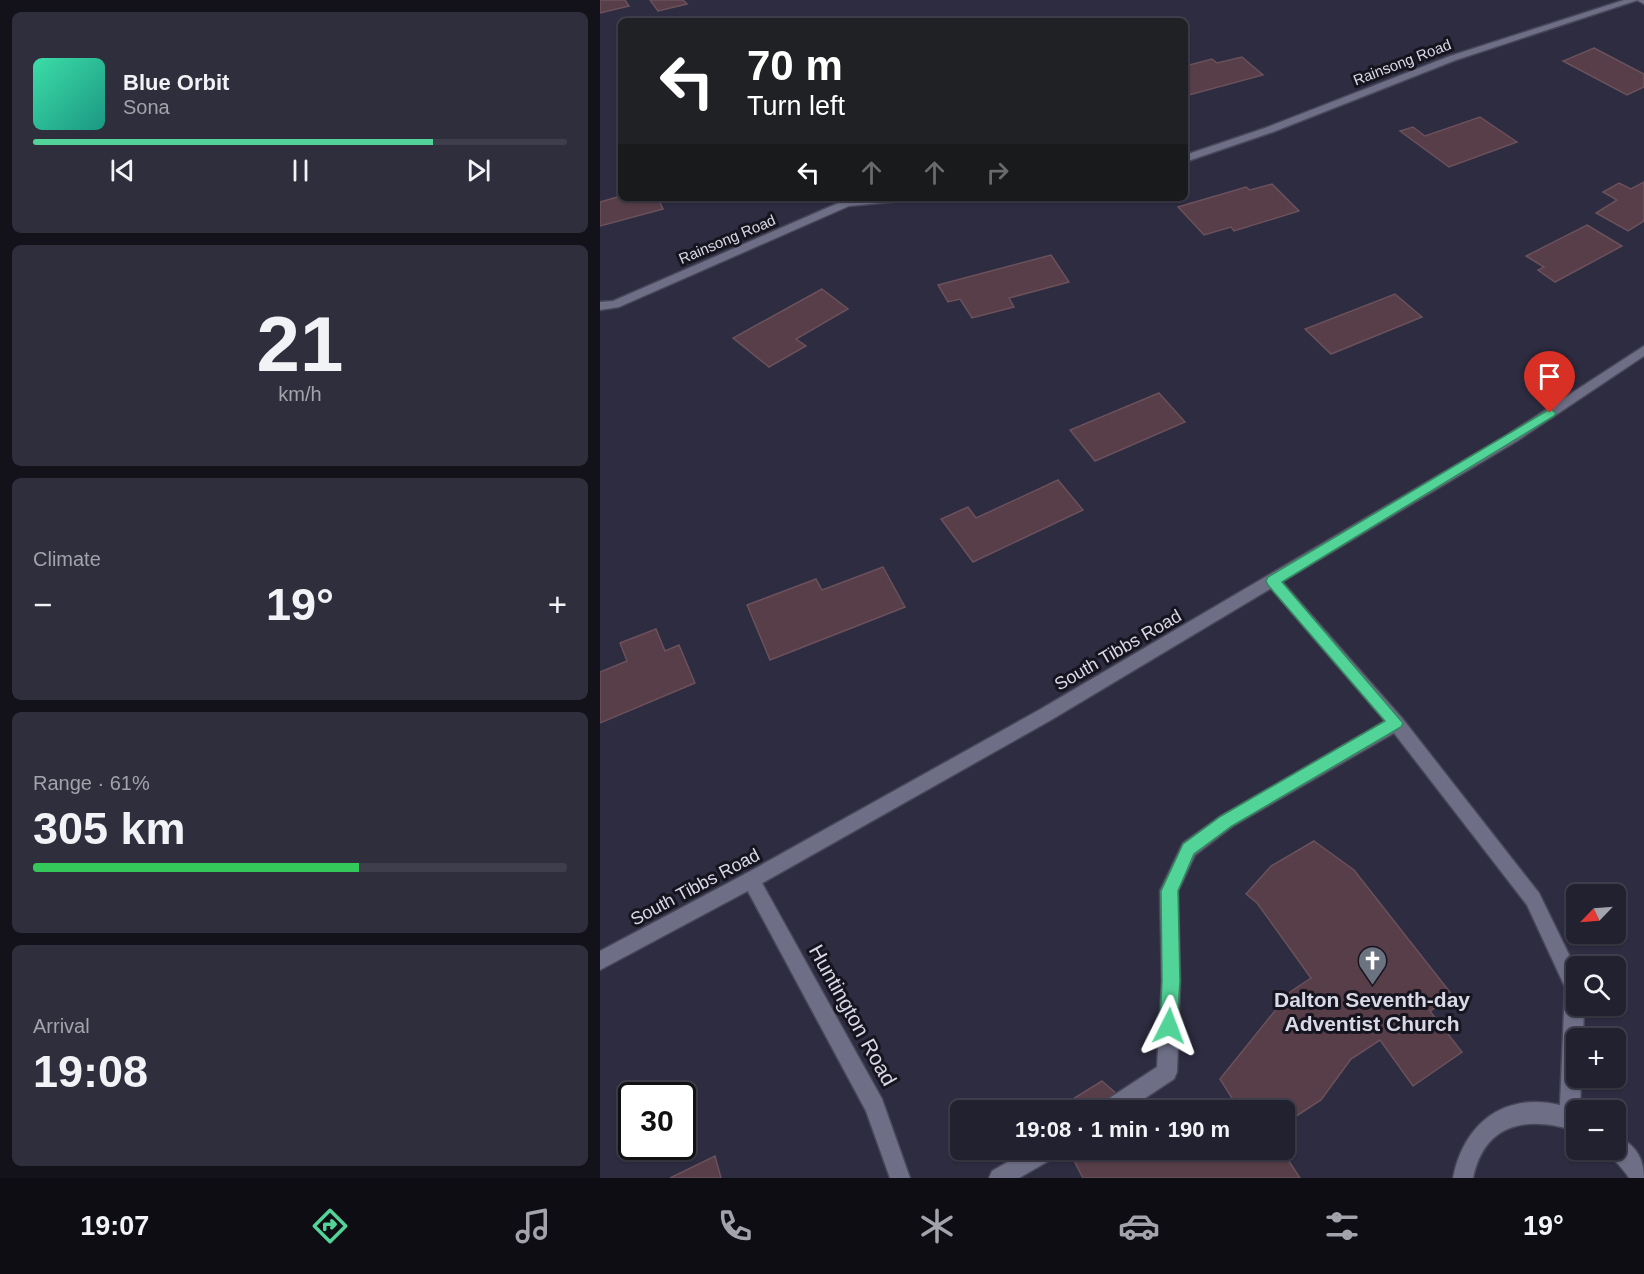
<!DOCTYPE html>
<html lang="en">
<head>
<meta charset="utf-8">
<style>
	body { margin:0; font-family:Helvetica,sans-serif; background:#2e2e3c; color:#f1f3f6; height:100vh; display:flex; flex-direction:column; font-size:22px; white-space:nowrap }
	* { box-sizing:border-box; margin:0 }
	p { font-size:20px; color:#a2a3ab }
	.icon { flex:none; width:33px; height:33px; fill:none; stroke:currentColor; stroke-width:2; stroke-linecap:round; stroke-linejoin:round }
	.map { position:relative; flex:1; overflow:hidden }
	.drawer { display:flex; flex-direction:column; gap:12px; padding:12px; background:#13121a; width:600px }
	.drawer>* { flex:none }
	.guide { position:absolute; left:18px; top:18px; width:570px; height:183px; border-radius:9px; box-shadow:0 2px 4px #0004,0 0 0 2px #3f3e4c; background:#202124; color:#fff; overflow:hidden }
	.needle { width:39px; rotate:245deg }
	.buttons { position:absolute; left:966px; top:884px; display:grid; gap:12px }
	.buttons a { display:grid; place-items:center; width:60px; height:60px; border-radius:9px; background:#222130; box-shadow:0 2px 4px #0004,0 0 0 2px #3f3e4c; font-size:30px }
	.speed { position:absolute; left:18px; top:1082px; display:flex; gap:12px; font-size:30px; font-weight:700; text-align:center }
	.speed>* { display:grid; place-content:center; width:78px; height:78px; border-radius:50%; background:#222130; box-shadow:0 2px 4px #0004,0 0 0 2px #3f3e4c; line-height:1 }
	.speed .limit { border:3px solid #111; border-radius:9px; background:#fff; color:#111 }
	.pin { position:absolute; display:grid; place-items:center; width:51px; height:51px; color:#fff; margin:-62px -26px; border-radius:50% 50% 50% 0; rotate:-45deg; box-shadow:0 0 6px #0007 }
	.pin .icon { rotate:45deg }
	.me { position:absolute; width:66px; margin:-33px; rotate:3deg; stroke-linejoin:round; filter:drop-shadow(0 0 4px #0008) }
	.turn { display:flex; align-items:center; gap:21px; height:126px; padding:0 30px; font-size:27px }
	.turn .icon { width:78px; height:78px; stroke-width:2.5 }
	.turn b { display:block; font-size:42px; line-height:51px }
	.lanes { display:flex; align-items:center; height:57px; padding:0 30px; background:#0003; justify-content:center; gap:30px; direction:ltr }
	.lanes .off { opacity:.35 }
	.big { font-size:45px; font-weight:700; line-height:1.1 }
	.drawer .tile { flex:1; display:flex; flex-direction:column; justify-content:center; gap:9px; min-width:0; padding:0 21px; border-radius:9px; background:#2e2e3c }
	.drawer .dial { align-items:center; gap:0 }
	.dial b { font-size:78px; line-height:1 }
	.song { display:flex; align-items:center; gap:18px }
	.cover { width:72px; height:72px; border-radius:9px; background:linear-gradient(135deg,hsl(160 70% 55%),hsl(170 70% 35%)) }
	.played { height:6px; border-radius:3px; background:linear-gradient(90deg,#52d397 75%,#3f3e4c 75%) }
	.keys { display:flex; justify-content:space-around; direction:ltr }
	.heat { display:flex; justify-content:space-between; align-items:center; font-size:33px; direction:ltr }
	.charge { height:9px; border-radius:4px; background:linear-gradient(90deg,#34c759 61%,#3f3e4c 0) }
	.trip { position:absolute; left:350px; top:1100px; width:345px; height:60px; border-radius:9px; background:#222130; box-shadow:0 2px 4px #0004,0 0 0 2px #3f3e4c; font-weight:700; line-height:60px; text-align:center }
	.tabs { display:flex; height:96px; justify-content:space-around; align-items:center; background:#0e0d13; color:#a2a3ab }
	.tabs .icon { width:42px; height:42px }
	.tabs .on { color:#52d397 }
	.tabs b { font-size:27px; color:#f1f3f6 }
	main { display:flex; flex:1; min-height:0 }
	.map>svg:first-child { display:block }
</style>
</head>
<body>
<main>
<section class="drawer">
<div class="tile">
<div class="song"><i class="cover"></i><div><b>Blue Orbit</b><p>Sona</p></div></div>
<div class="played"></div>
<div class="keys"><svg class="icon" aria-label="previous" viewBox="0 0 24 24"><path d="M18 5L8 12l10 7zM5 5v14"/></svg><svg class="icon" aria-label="pause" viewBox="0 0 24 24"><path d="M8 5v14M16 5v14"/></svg><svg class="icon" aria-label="next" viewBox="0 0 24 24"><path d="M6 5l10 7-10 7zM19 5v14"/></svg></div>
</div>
<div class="tile dial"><b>21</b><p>km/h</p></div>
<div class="tile"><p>Climate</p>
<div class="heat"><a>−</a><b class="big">19°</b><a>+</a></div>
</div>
<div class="tile"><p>Range · 61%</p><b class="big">305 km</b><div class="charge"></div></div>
<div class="tile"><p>Arrival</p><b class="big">19:08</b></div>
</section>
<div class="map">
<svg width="1044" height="1178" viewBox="0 0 1044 1178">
	<rect width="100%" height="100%" fill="#2d2c40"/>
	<g fill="#573e48" stroke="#6b515b" stroke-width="1.5">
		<polygon points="0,0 25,0 29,6 0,13"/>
		<polygon points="50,0 83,0 87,4 58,11"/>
		<polygon points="994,48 1044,74 1044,87 1027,95 963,61"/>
		<polygon points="642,57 663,75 585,96 585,66 612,59 617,63"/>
		<polygon points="880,117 917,142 849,167 800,131 813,127 825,136"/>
		<polygon points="1044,182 1044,221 1028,231 996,213 1017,200 1003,192 1019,183 1031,189"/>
		<polygon points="672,184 699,211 634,231 631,227 604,235 578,207 646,187 650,190"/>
		<polygon points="21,196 21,198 58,198 63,209 0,226 0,202"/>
		<polygon points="987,225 1022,246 955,282 938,270 944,267 926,256"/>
		<polygon points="451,255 469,282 409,298 414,307 372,318 360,299 348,302 338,285"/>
		<polygon points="222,289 248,309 196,339 206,346 169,367 133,338"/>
		<polygon points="795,294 822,317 731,354 705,329"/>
		<polygon points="559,393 585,422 495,461 470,430"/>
		<polygon points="458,480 483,510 373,562 341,519 368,507 376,518"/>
		<polygon points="283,567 305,607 170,660 147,605 216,579 222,590"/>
		<polygon points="56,629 65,651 79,645 95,683 0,723 0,672 27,661 20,643"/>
		<polygon points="714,841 754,870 853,996 830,1011 862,1052 813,1086 780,1040 751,1059 721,1100 684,1124 684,1110 631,1110 637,1106 620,1079 690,992 711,978 657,903 646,894 671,866"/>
		<polygon points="502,1081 518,1095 527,1110 455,1110"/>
		<polygon points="468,1149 560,1149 565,1154 572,1149 681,1149 700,1178 483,1178"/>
		<polygon points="115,1156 121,1178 70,1178"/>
	</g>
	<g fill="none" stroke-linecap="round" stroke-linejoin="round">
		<defs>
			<g id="minor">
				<polygon points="1024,0 1038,0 856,60 673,132 585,162 585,155 665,128 850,56"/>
				<polygon points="265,198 307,198 301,201 249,206 19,307 0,310 0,302 13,301 243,201"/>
				<path d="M 673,575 L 678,577 L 802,718 L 939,893 L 976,969 L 976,1005 L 984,1005 L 983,1038 L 976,1038 L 976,1077 L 981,1077 L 980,1110 L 976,1110 L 976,1131 C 929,1116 885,1121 873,1178 L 853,1178 C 864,1123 904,1092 960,1105 L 965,987 L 927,905 L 794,733 L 633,826 L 595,855 L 578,891 L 580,981 L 577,1072 L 574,1079 L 527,1110 L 499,1110 L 502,1103 L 557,1067 L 562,981 L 560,891 L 583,843 L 621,816 L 785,721 L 668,585 L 666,581 L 668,577 Z"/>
				<polygon points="151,872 157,874 282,1099 310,1178 290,1178 266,1111 145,886 142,880 145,874"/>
				<path d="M 1016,1136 C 1035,1144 1044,1158 1044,1178 L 1029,1178 C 1023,1168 1012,1159 1007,1149 L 1016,1149 Z"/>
				<polygon points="430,1149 460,1149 457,1156 419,1178 389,1178 392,1171"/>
			</g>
			<g id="tertiary">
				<polygon points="1037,0 1044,0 1044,4"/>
				<polygon points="1044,346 1044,356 917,441 451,720 157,886 0,970 0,951 145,874 439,710 907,435"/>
			</g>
		</defs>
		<use href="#minor" stroke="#484759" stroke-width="3"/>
		<use href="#tertiary" stroke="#484759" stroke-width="3"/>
		<use href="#minor" fill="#6e6e86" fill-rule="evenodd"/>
		<use href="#tertiary" fill="#6e6e86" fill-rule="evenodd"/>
	</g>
	<polygon fill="#52d397" stroke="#358962" stroke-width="1.5" points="950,409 956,413 954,416 682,582 803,723 801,727 632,826 594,854 578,891 580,981 577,1026 575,1033 569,1035 562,1033 560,1026 562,981 561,891 583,844 621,816 785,721 668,585 666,581 668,577"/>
	<defs>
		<symbol id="church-pin" viewBox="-11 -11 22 30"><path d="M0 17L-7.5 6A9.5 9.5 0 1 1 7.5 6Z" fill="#6b7280" stroke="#16151f"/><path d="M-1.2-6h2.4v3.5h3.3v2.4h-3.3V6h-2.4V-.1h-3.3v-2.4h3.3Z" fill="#fff"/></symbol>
	</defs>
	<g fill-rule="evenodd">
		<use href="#church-pin" x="756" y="944" width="33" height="45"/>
	</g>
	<g text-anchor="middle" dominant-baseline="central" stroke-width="6" stroke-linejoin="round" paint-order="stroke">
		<g font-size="15" fill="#d8d8e6" stroke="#16151f">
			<text transform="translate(802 62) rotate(-21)">Rainsong Road</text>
			<text transform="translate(127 239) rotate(-23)">Rainsong Road</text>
		</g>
		<g font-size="18" fill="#d8d8e6" stroke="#16151f">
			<text transform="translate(518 650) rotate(-30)">South Tibbs Road</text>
			<text transform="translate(95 887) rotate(-28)">South Tibbs Road</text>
		</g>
		<g font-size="21" font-weight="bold" fill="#d8d8e6" stroke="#16151f">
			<text x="772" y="999">Dalton Seventh-day<tspan x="772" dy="24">Adventist Church</tspan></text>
		</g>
		<g font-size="21" fill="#d8d8e6" stroke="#16151f">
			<text transform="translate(253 1015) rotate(61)">Huntington Road</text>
		</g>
	</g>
</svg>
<div class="buttons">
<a><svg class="needle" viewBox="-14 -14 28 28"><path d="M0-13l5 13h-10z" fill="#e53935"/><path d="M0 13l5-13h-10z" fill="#a2a3ab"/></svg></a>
<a><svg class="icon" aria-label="search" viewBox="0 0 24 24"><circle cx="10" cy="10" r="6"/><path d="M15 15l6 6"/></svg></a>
<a>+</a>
<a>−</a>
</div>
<div class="speed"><div class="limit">30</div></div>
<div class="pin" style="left:950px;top:413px;background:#d93025"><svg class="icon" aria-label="arrive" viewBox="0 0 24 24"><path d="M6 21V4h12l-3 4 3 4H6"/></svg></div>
<svg class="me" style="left:569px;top:1026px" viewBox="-20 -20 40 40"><path d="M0-17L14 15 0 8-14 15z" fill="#52d397" stroke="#fff" stroke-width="4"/></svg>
<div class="trip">19:08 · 1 min · 190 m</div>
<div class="guide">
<div class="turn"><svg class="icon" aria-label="left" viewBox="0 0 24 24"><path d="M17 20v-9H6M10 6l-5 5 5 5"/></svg><div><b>70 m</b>Turn left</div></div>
<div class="lanes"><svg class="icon" aria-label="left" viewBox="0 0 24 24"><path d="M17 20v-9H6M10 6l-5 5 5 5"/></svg><svg class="icon off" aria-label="ahead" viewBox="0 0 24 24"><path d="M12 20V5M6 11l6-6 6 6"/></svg><svg class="icon off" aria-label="ahead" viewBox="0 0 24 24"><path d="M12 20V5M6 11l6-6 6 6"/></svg><svg class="icon off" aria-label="right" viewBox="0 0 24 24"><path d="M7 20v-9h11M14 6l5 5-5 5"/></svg></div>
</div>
</div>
</main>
<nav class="tabs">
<b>19:07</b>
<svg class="icon on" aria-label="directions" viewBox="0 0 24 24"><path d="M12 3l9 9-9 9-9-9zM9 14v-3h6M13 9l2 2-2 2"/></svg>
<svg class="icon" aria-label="music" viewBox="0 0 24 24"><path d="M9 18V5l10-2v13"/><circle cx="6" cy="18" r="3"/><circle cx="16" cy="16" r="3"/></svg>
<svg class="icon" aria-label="phone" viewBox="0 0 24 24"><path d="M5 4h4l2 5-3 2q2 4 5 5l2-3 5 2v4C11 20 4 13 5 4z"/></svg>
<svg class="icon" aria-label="climate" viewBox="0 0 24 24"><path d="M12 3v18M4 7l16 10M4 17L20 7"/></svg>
<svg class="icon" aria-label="car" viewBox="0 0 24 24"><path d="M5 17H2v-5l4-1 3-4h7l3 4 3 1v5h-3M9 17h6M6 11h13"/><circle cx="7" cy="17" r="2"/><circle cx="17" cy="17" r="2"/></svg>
<svg class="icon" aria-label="filters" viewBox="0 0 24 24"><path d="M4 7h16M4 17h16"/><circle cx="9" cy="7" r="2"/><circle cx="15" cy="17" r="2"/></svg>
<b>19°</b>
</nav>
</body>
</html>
